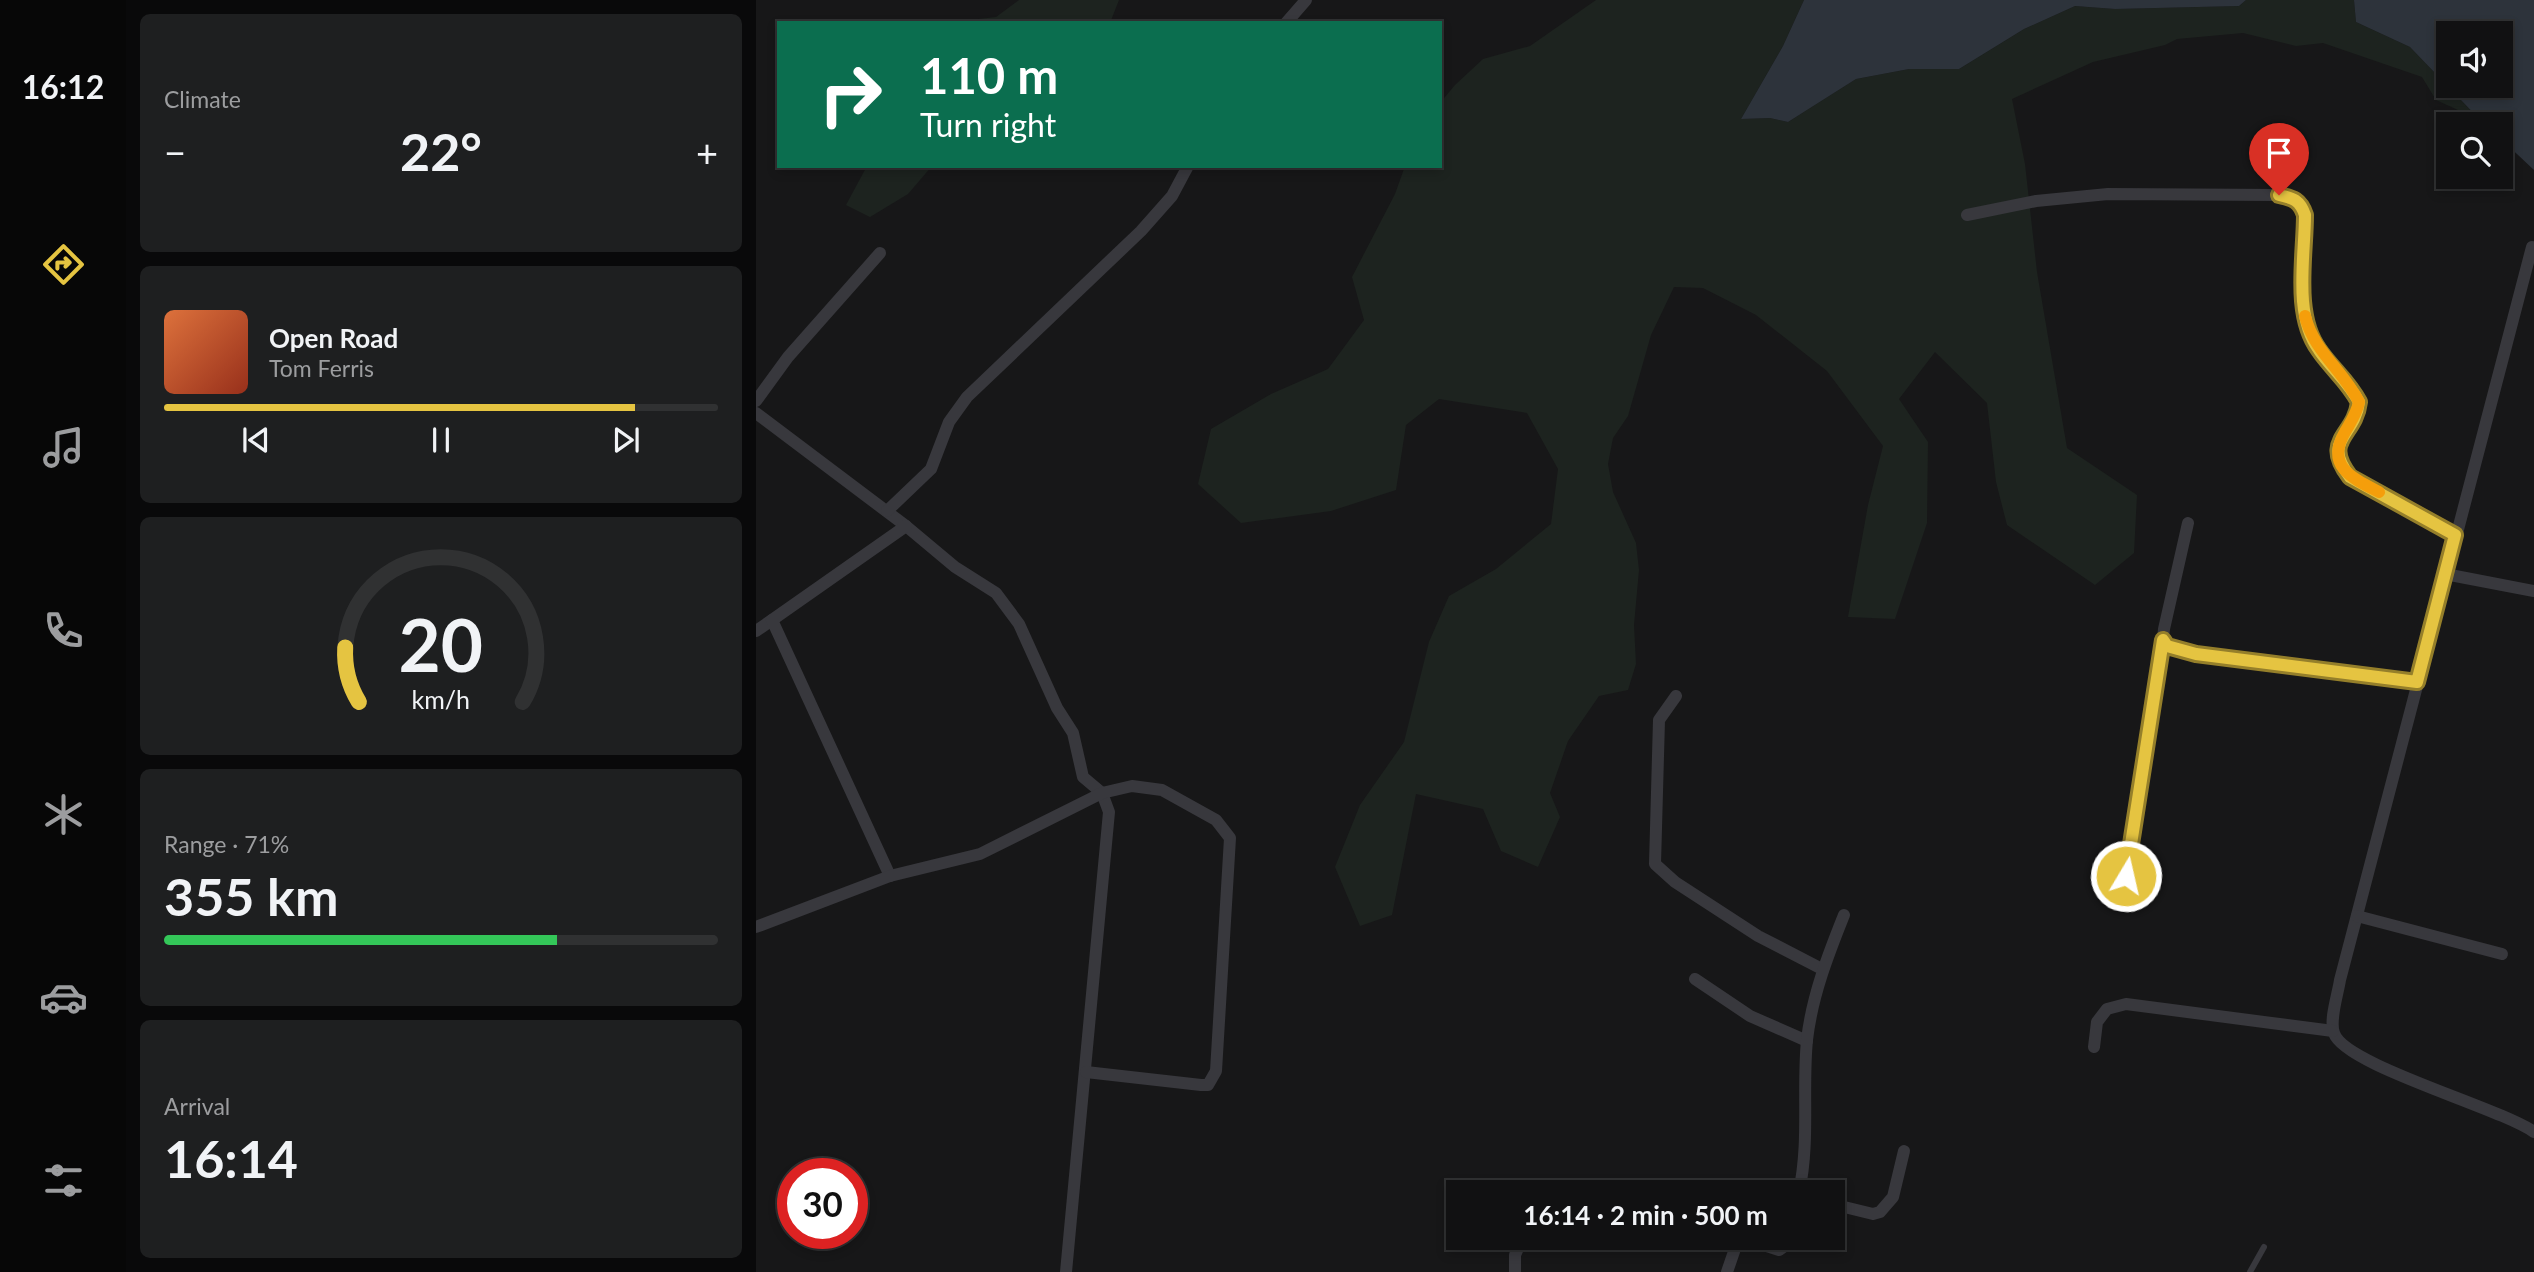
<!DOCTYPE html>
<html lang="en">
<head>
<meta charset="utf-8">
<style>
	body { margin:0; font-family:Lato,sans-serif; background:#1e1f20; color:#f1f3f6; height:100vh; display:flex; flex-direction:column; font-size:26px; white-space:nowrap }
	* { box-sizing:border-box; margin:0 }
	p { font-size:23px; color:#9c9d9f }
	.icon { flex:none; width:38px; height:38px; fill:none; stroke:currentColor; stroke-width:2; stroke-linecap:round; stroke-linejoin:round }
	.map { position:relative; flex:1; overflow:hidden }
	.panel { display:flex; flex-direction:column; gap:14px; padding:14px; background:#09090a; width:630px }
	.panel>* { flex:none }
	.hud { position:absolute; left:21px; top:21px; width:665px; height:147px; border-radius:0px; box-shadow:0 4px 10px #0003,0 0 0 2px #303132; background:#0b6e4f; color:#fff; overflow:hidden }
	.buttons { position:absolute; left:1680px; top:21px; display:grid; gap:14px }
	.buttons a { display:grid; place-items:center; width:77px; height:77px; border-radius:0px; background:#111112; box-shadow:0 4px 10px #0003,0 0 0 2px #303132; font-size:35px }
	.speed { position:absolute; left:21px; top:1158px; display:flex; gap:14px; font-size:35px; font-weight:700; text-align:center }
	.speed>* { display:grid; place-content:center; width:91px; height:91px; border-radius:50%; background:#111112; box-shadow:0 4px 10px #0003,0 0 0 2px #303132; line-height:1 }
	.speed .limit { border:10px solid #d22; background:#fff; color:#111 }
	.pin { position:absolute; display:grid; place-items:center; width:60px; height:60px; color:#fff; margin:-72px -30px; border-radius:50% 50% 50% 0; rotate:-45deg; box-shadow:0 0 7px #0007 }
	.pin .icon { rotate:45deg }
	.me { position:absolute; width:77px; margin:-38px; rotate:9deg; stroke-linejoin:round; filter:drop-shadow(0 0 5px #0008) }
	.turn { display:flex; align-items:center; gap:24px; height:147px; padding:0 28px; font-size:32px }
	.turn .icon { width:91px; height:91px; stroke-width:2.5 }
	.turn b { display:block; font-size:49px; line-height:60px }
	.big { font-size:52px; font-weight:700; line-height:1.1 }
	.panel .card { flex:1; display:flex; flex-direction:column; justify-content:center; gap:10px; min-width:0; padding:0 24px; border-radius:10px; background:#1e1f20 }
	.panel .dial { align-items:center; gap:0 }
	.dial svg { height:182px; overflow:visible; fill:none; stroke:#303132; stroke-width:7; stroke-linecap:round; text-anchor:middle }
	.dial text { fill:#f1f3f6; stroke:none }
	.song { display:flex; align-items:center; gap:21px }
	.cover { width:84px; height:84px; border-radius:10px; background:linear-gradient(135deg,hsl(20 70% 55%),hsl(10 70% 35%)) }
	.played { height:7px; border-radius:4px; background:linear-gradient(90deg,#e5c441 85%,#303132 85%) }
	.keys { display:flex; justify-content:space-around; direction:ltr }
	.heat { display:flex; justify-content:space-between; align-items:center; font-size:38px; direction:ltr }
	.charge { height:10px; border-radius:5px; background:linear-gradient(90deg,#34c759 71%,#303132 0) }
	.trip { position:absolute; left:690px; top:1180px; width:399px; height:70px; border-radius:0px; background:#111112; box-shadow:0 4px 10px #0003,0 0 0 2px #303132; font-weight:700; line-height:70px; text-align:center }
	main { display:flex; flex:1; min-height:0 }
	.tabs { display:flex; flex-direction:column; width:126px; justify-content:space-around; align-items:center; background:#070707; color:#9c9d9f }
	.tabs .icon { width:49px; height:49px }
	.tabs .current { color:#e5c441 }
	.tabs b { font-size:32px; color:#f1f3f6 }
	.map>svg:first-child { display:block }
</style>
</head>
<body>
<main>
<nav class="tabs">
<b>16:12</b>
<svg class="icon current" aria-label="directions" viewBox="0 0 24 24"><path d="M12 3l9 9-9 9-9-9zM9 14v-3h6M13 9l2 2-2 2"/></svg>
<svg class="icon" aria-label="music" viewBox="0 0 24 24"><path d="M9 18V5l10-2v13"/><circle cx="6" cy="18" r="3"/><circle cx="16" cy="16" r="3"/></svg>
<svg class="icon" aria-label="phone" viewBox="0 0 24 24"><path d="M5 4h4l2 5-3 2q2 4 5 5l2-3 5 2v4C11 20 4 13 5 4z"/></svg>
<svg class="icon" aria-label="climate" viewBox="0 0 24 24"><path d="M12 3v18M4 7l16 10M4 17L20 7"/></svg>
<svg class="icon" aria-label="car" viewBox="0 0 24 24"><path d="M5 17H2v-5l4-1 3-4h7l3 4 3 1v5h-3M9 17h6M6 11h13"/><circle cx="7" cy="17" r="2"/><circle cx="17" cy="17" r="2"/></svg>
<svg class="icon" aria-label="filters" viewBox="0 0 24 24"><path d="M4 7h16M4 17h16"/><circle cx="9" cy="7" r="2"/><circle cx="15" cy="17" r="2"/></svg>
</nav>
<section class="panel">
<div class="card"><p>Climate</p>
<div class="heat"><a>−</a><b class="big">22°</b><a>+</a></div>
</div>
<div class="card">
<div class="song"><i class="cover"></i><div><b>Open Road</b><p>Tom Ferris</p></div></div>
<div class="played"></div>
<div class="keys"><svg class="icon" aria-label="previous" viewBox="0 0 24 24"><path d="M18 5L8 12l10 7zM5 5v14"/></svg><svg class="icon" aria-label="pause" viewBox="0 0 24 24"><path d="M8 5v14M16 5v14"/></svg><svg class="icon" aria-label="next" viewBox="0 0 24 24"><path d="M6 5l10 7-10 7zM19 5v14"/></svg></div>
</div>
<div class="card dial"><svg viewBox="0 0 100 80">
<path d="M14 69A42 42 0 1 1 86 69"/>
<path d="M14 69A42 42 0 0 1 8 45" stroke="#e5c441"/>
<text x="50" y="56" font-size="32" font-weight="700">20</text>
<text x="50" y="72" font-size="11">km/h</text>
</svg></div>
<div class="card"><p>Range · 71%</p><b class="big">355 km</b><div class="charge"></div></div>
<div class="card"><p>Arrival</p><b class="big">16:14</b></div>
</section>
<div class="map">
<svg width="1778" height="1272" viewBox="0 0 1778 1272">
	<rect width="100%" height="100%" fill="#171718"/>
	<g fill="#1d231f">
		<polygon points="263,0 363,0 354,23 187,23 240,17"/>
		<polygon points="840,0 1048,0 1027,46 985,119 1014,118 1032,122 1100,79 1153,69 1203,69 1268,29 1319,6 1359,9 1483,6 1490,0 1598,0 1600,22 1654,47 1724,120 1680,100 1666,77 1567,43 1540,46 1487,33 1421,39 1409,45 1337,62 1256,99 1269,164 1281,272 1311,448 1381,495 1378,553 1339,585 1251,525 1240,482 1231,403 1179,352 1143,399 1172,442 1171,523 1139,619 1092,617 1112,505 1127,446 1071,371 1000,315 947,288 918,287 895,335 872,416 857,438 852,464 857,492 880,543 883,570 878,625 880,664 872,690 843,696 812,741 794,793 804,817 782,867 745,851 727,809 660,794 636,915 604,926 579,867 604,805 648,742 673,642 693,596 740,569 795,524 802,469 771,413 683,399 650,425 640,490 575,511 485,523 442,484 455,429 515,394 572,369 608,320 596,277 639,194 649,166 684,166 684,103 699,85 727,59 774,46"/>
		<polygon points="111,166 176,166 152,194 114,217 90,205"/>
	</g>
	<g fill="#2d333b" fill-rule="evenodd">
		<polygon points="1048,0 1490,0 1483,6 1359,9 1319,6 1268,29 1203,69 1153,69 1100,79 1032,122 1014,118 985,119 1027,46"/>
		<path d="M 1598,0 L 1778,0 L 1778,170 L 1745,139 L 1745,124 L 1728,124 L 1654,47 L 1600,22 ZM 1692,33 L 1745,33 L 1745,86 L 1692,86 Z"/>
	</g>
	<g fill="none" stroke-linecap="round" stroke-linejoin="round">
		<polyline stroke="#38383d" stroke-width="6" points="1494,1272 1508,1247"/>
		<g stroke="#38383d" stroke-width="12">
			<polyline points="530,23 550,0"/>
			<path d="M 1211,215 L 1280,201 L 1352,194 L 1523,195 C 1537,198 1544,200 1549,215 C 1549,256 1537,315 1563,350 C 1576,369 1592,381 1603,402 C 1599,437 1564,439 1594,477 L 1699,535"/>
			<path d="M 1776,247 L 1584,980 C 1582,994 1573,1020 1578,1033 C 1588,1065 1742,1107 1778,1132"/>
			<polyline points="0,401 32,357 124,253"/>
			<polyline points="0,413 150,526 199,567 240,593 263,624 301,708 317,733 327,777 346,793 353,812 310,1272"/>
			<polyline points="131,511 175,469 193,422 211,397 385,231 416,196 432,166"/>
			<polyline points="1432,523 1408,629 1407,640 1411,646 1440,654 1661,682"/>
			<polyline points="1689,574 1778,591"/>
			<polyline points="0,631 16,620"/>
			<polyline points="920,696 903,720 899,864 919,882 1002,936 1066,969"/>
			<polyline points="134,876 16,620 150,526"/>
			<polyline points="1365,903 1407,640"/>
			<polyline points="1601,916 1746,954"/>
			<polyline points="0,927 134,876 224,854 346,793 376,786 406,790 460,820 474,838 460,1071 452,1085 445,1085 330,1072"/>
			<polyline points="939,979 994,1016 1051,1041"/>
			<polyline points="1338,1047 1341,1022 1351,1009 1370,1004 1577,1031"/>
			<path d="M 1043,1192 C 1054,1141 1046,1091 1051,1040 C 1056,996 1072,955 1088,915"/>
			<polyline points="1076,1204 1117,1214 1124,1212 1137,1197 1148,1151"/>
			<polyline points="759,1272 759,1255 767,1237"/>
			<polyline points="971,1272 983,1237 1023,1250 1030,1245 1033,1237"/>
		</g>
	</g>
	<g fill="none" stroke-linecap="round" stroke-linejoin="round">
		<defs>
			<path id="route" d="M 1370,876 L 1407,640 L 1411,646 L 1440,654 L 1661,682 L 1699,535 L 1594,477 C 1565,439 1599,437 1603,402 C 1592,381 1576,369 1563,350 C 1537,315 1549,256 1549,215 C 1544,200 1537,198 1523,195"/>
		</defs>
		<use href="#route" stroke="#957f2a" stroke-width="18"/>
		<use href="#route" stroke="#e5c441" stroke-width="12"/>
		<path stroke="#f59e0b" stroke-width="12" d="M 1549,316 C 1558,352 1587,370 1603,402 C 1601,413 1594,423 1589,432 C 1569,466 1596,478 1623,492"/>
	</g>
</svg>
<div class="buttons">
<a><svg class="icon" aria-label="sound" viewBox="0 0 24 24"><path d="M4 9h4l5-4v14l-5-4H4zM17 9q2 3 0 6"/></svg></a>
<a><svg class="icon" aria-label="search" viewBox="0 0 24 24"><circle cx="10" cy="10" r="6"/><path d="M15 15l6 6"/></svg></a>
</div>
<div class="speed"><div class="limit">30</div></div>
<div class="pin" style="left:1523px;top:195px;background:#d93025"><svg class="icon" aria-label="arrive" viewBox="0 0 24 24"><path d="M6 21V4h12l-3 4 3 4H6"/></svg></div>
<svg class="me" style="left:1370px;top:876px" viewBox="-20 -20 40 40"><circle r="17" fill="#e5c441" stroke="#fff" stroke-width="3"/><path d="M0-11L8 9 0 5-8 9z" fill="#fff"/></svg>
<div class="trip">16:14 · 2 min · 500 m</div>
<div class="hud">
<div class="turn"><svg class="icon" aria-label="right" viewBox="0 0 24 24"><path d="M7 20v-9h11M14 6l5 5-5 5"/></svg><div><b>110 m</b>Turn right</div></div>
</div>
</div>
</main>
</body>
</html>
